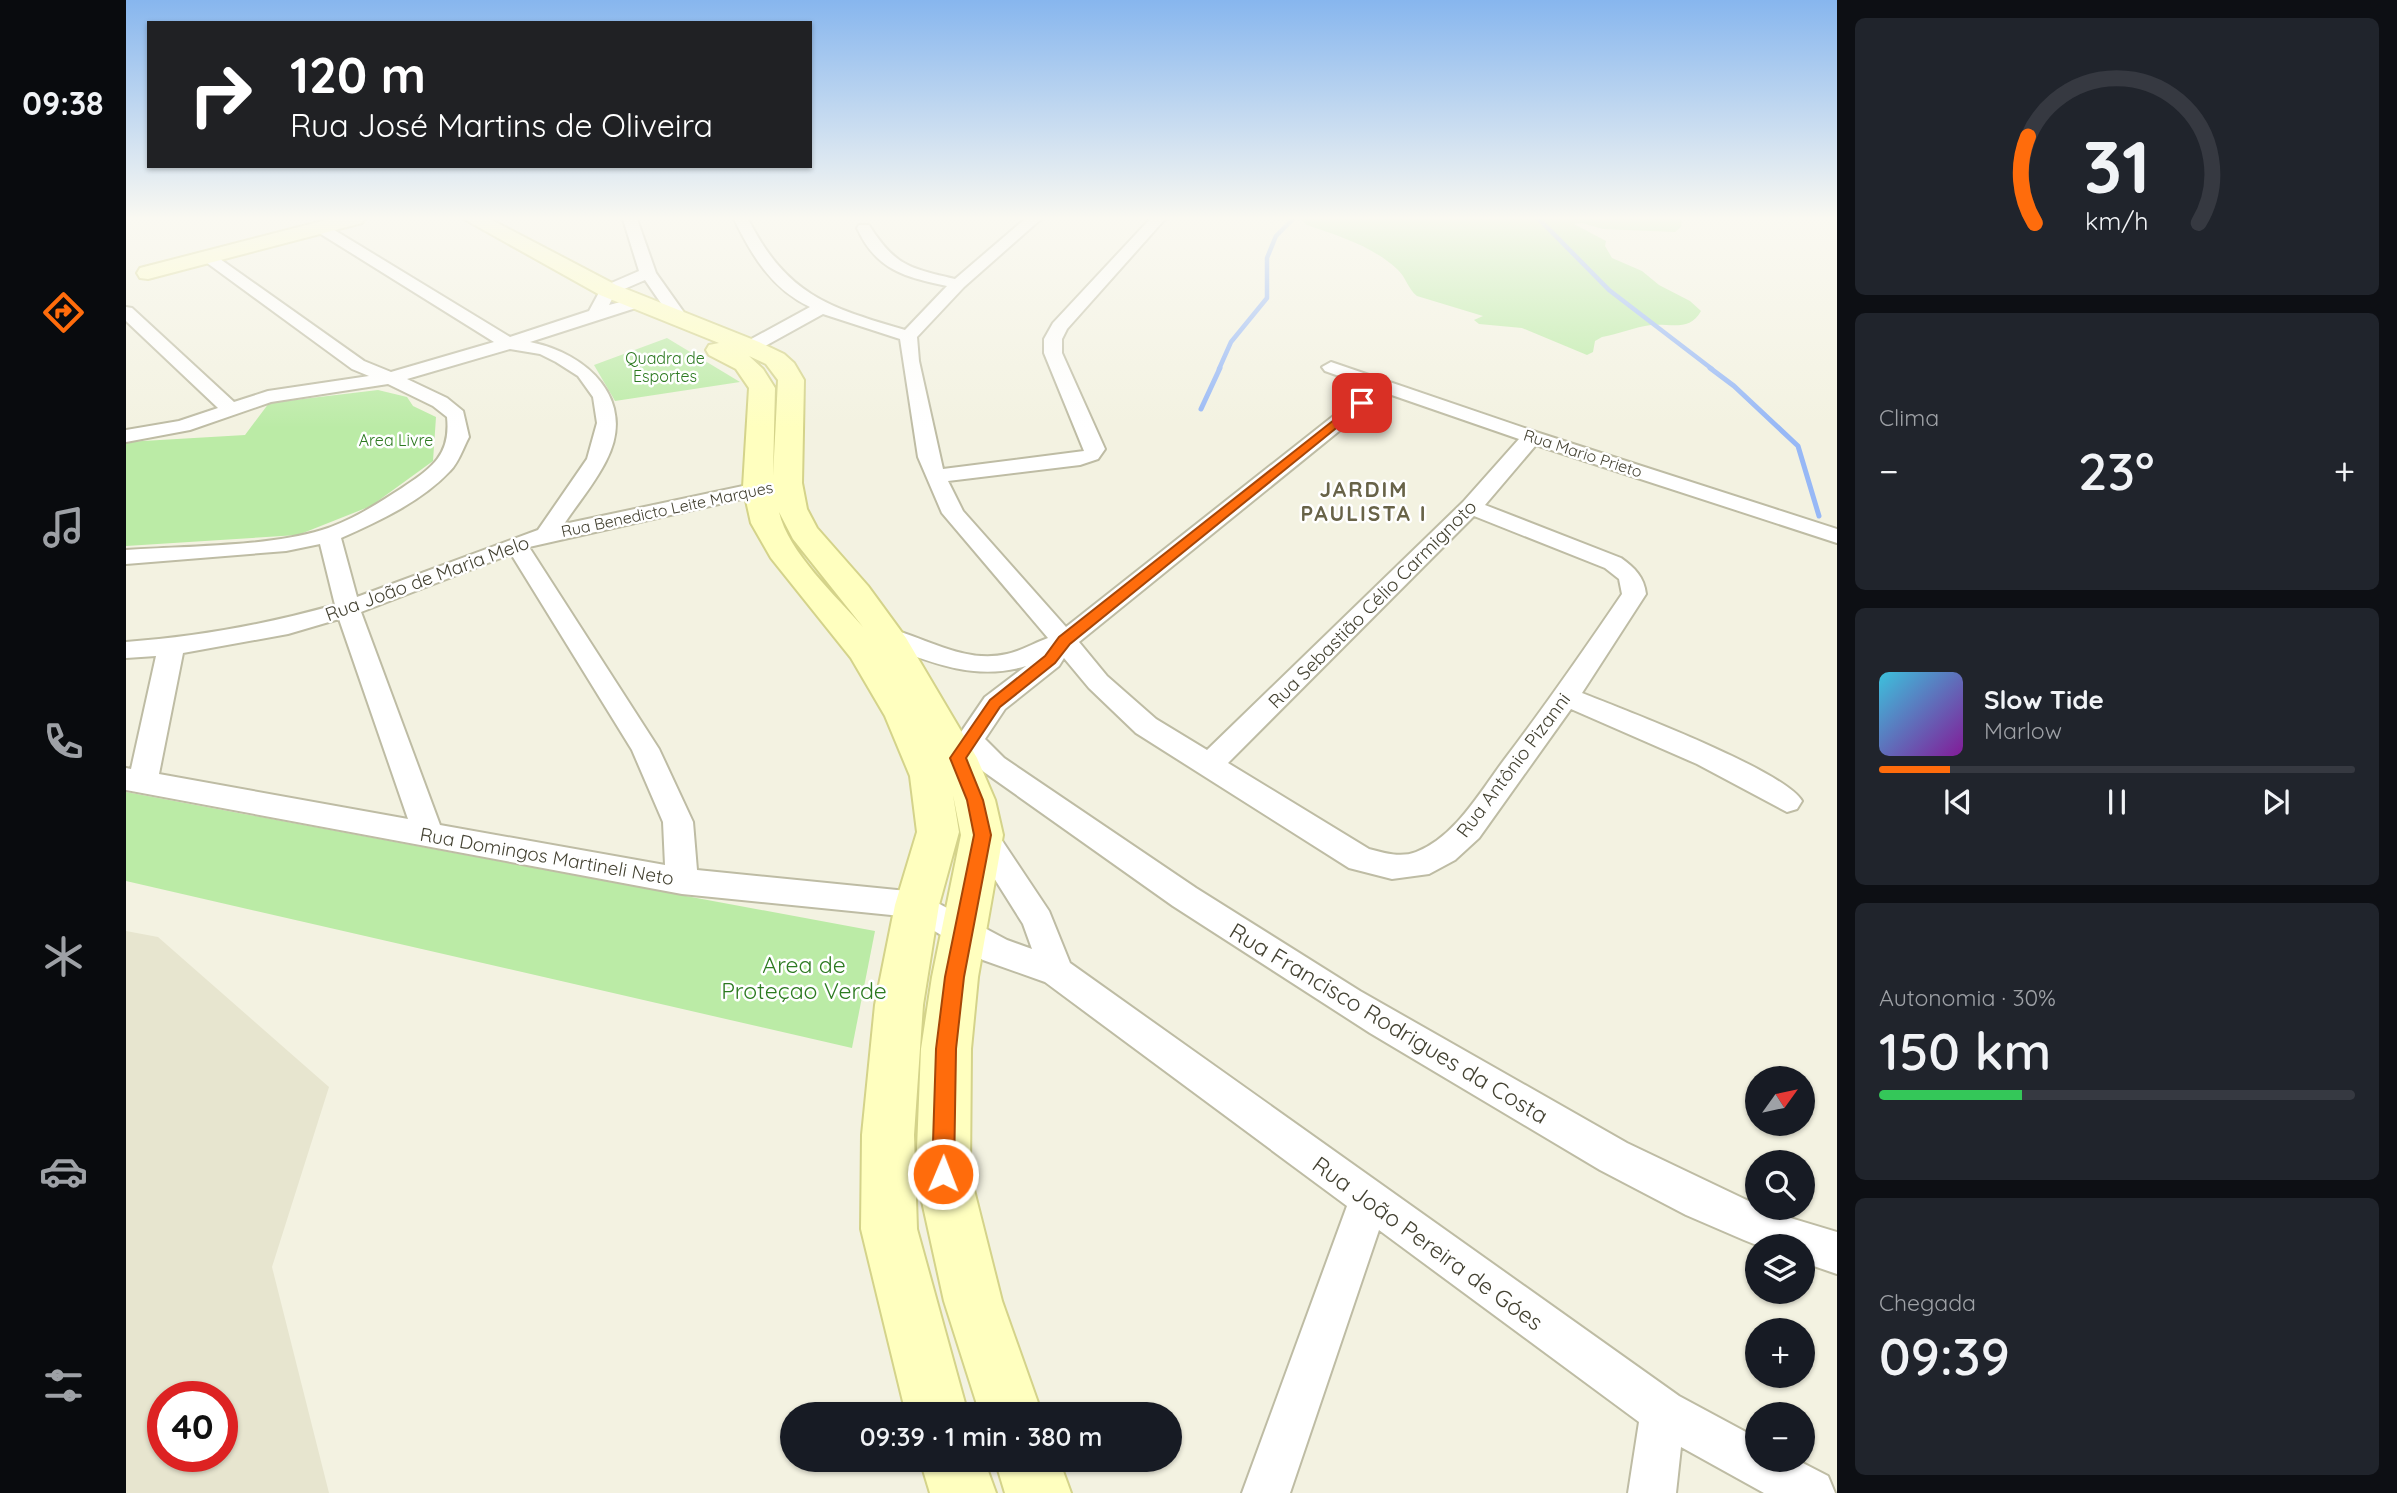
<!DOCTYPE html>
<html lang="pt">
<head>
<meta charset="utf-8">
<style>
	body { margin:0; font-family:Quicksand,sans-serif; background:#20242c; color:#f1f3f6; height:100vh; display:flex; flex-direction:column; font-size:26px; white-space:nowrap }
	* { box-sizing:border-box; margin:0 }
	p { font-size:23px; color:#9ea1a6 }
	.icon { flex:none; width:38px; height:38px; fill:none; stroke:currentColor; stroke-width:2; stroke-linecap:round; stroke-linejoin:round }
	.map { position:relative; flex:1; overflow:hidden }
	.details { display:flex; flex-direction:column; gap:18px; padding:18px; background:#0d0f14; width:560px }
	.details>* { flex:none }
	.hud { position:absolute; left:21px; top:21px; width:665px; height:147px; border-radius:0px; box-shadow:0 2px 5px #0004; background:#202124; color:#fff; overflow:hidden }
	.needle { width:46px; rotate:57deg }
	.tools { position:absolute; left:1619px; top:1066px; display:grid; gap:14px }
	.tools a { display:grid; place-items:center; width:70px; height:70px; border-radius:50%; background:#171b24; box-shadow:0 2px 5px #0004; font-size:35px }
	.speed { position:absolute; left:21px; top:1381px; display:flex; gap:14px; font-size:35px; font-weight:700; text-align:center }
	.speed>* { display:grid; place-content:center; width:91px; height:91px; border-radius:50%; background:#171b24; box-shadow:0 2px 5px #0004; line-height:1 }
	.speed .limit { border:10px solid #d22; background:#fff; color:#111 }
	.pin { position:absolute; display:grid; place-items:center; width:60px; height:60px; color:#fff; margin:-30px; border-radius:14px; box-shadow:0 4px 10px #0006 }
	.me { position:absolute; width:77px; margin:-38px; rotate:1deg; stroke-linejoin:round; filter:drop-shadow(0 0 5px #0008) }
	.turn { display:flex; align-items:center; gap:24px; height:147px; padding:0 28px; font-size:32px }
	.turn .icon { width:91px; height:91px; stroke-width:2.5 }
	.turn b { display:block; font-size:49px; line-height:60px }
	.big { font-size:52px; font-weight:600; line-height:1.1 }
	.details .card { flex:1; display:flex; flex-direction:column; justify-content:center; gap:10px; min-width:0; padding:0 24px; border-radius:10px; background:#20242c }
	.details .dial { align-items:center; gap:0 }
	.dial svg { height:182px; overflow:visible; fill:none; stroke:#363941; stroke-width:7; stroke-linecap:round; text-anchor:middle }
	.dial text { fill:#f1f3f6; stroke:none }
	.song { display:flex; align-items:center; gap:21px }
	.cover { width:84px; height:84px; border-radius:10px; background:linear-gradient(135deg,hsl(190 70% 55%),hsl(290 70% 35%)) }
	.played { height:7px; border-radius:4px; background:linear-gradient(90deg,#ff6c0c 15%,#363941 15%) }
	.keys { display:flex; justify-content:space-around; direction:ltr }
	.heat { display:flex; justify-content:space-between; align-items:center; font-size:38px; direction:ltr }
	.charge { height:10px; border-radius:5px; background:linear-gradient(90deg,#34c759 30%,#363941 0) }
	.trip { position:absolute; left:654px; top:1402px; width:402px; height:70px; border-radius:35px; background:#171b24; box-shadow:0 2px 5px #0004; font-weight:600; line-height:70px; text-align:center }
	main { display:flex; flex:1; min-height:0 }
	.menu { display:flex; flex-direction:column; width:126px; justify-content:space-around; align-items:center; background:#090b0e; color:#9ea1a6 }
	.menu .icon { width:49px; height:49px }
	.menu .on { color:#ff6c0c }
	.menu b { font-size:32px; color:#f1f3f6 }
	.map>svg:first-child { display:block }
</style>
</head>
<body>
<main>
<nav class="menu">
<b>09:38</b>
<svg class="icon on" aria-label="directions" viewBox="0 0 24 24"><path d="M12 3l9 9-9 9-9-9zM9 14v-3h6M13 9l2 2-2 2"/></svg>
<svg class="icon" aria-label="music" viewBox="0 0 24 24"><path d="M9 18V5l10-2v13"/><circle cx="6" cy="18" r="3"/><circle cx="16" cy="16" r="3"/></svg>
<svg class="icon" aria-label="phone" viewBox="0 0 24 24"><path d="M5 4h4l2 5-3 2q2 4 5 5l2-3 5 2v4C11 20 4 13 5 4z"/></svg>
<svg class="icon" aria-label="climate" viewBox="0 0 24 24"><path d="M12 3v18M4 7l16 10M4 17L20 7"/></svg>
<svg class="icon" aria-label="car" viewBox="0 0 24 24"><path d="M5 17H2v-5l4-1 3-4h7l3 4 3 1v5h-3M9 17h6M6 11h13"/><circle cx="7" cy="17" r="2"/><circle cx="17" cy="17" r="2"/></svg>
<svg class="icon" aria-label="filters" viewBox="0 0 24 24"><path d="M4 7h16M4 17h16"/><circle cx="9" cy="7" r="2"/><circle cx="15" cy="17" r="2"/></svg>
</nav>
<div class="map">
<svg width="1711" height="1493" viewBox="0 0 1711 1493">
	<rect width="100%" height="100%" fill="#f3f2e1"/>
	<path fill="#e7e5cf" fill-rule="evenodd" d="M 0,931 L 32,937 L 203,1087 L 146,1267 L 203,1493 L 0,1493 ZM 37,1396 L 96,1396 L 96,1456 L 37,1456 Z"/>
	<g fill="#bbeba6">
		<path d="M 1174,219 L 1556,219 L 1555,227 L 1549,232 L 1477,229 L 1456,223 L 1448,224 L 1480,241 L 1479,246 L 1486,258 L 1516,271 L 1533,285 L 1564,301 L 1575,311 C 1564,332 1544,323 1525,325 C 1509,327 1492,334 1476,337 L 1469,341 L 1467,352 L 1461,355 L 1396,328 L 1353,324 L 1348,320 L 1357,316 L 1291,296 C 1282,289 1280,277 1271,269 C 1246,246 1213,236 1181,225 Z"/>
		<polygon points="541,338 614,382 489,401 468,365"/>
		<polygon points="252,390 281,397 287,406 310,417 307,461 245,506 172,535 0,546 0,442 119,435 143,403"/>
		<polygon points="0,792 749,931 726,1048 0,881"/>
	</g>
	<g fill="none" stroke-linecap="round" stroke-linejoin="round">
		<g stroke="#97b8f6" stroke-width="4.5">
			<polyline points="1413,219 1483,290 1586,369"/>
			<polyline points="1093,369 1105,342 1141,298 1141,258 1150,236 1167,219"/>
		</g>
		<g stroke="#97b8f6" stroke-width="5">
			<polyline points="1584,368 1608,386 1672,446 1693,516"/>
			<polyline points="1075,409 1094,368"/>
		</g>
		<defs>
			<g id="street">
				<path d="M 497,219 L 511,219 L 530,273 L 564,321 L 556,326 L 550,325 L 519,280 L 489,293 L 483,305 L 510,298 L 518,303 L 516,306 L 404,342 C 461,353 512,400 480,461 C 469,483 452,503 438,524 L 655,478 L 662,480 L 666,484 L 662,488 L 655,490 L 403,547 L 533,749 L 567,822 L 571,870 L 791,892 L 881,940 L 906,949 L 897,924 L 841,835 L 845,827 L 856,823 L 867,827 L 923,911 L 944,963 L 1553,1396 L 1631,1438 L 1631,1460 L 1671,1460 L 1702,1476 L 1709,1493 L 1638,1493 L 1555,1447 L 1550,1493 L 1502,1493 L 1513,1422 L 1253,1230 L 1164,1493 L 1116,1493 L 1221,1206 L 919,982 L 857,960 L 785,917 L 556,894 L 0,790 L 0,768 L 5,769 L 30,656 L 0,658 L 0,642 C 71,637 141,624 209,605 L 194,544 L 160,551 L 0,564 L 0,550 C 59,546 141,547 196,530 C 225,521 251,504 276,488 C 306,468 325,455 321,417 L 307,406 L 262,384 L 145,402 L 64,430 L 0,442 L 0,430 L 53,421 L 92,408 L 0,321 L 0,307 L 6,308 L 108,402 L 142,391 L 243,376 L 226,369 L 77,260 L 74,257 L 77,254 L 87,254 L 238,361 L 265,372 L 368,342 L 190,231 L 188,228 L 190,225 L 200,225 L 384,337 L 463,311 L 476,287 L 513,271 ZM 384,349 L 414,354 L 430,362 L 452,376 L 467,397 L 471,423 L 461,459 L 412,530 L 231,597 L 215,538 C 253,521 295,502 324,471 C 333,462 337,448 343,437 L 337,411 L 321,398 L 281,379 ZM 385,554 L 506,750 L 537,822 L 539,865 L 314,825 L 235,612 ZM 213,619 L 282,819 L 33,774 L 57,653 L 162,634 Z"/>
				<path d="M 608,219 L 622,219 C 661,295 701,307 779,330 L 821,286 C 779,277 750,270 731,228 L 733,225 L 743,225 C 769,266 783,268 829,279 L 899,219 L 915,219 L 838,287 L 791,337 L 793,361 L 817,469 L 958,451 L 918,353 L 918,339 L 927,323 L 1024,219 L 1039,219 L 941,329 L 936,339 L 936,353 L 979,449 L 972,459 L 954,465 L 822,481 L 837,511 L 940,627 L 1244,387 L 1199,371 L 1196,367 L 1205,362 L 1413,433 L 1711,529 L 1711,543 L 1410,445 L 1359,505 L 1495,558 C 1509,568 1518,577 1520,594 L 1456,693 C 1496,709 1658,770 1676,801 L 1671,809 L 1661,812 L 1571,764 L 1445,709 L 1353,838 L 1329,860 L 1303,874 L 1266,879 L 1223,868 L 1010,733 L 963,688 L 938,658 L 933,666 L 879,709 L 859,739 L 878,758 L 1070,888 L 1234,991 L 1501,1143 L 1631,1205 L 1631,1208 L 1711,1232 L 1711,1274 L 1676,1262 L 1676,1246 L 1633,1246 L 1618,1240 L 1560,1215 L 1474,1170 L 1244,1033 L 1047,906 L 858,772 L 845,760 C 839,768 831,767 822,764 L 818,757 L 859,697 L 900,666 C 847,682 801,661 752,642 L 748,636 L 752,630 L 761,628 C 801,638 839,664 881,654 C 895,651 908,643 922,638 L 816,513 L 792,457 L 774,339 L 697,314 L 630,351 L 618,351 L 615,347 L 618,343 L 684,307 C 646,289 626,256 608,219 ZM 1260,393 L 1393,439 L 1337,502 L 1081,750 L 1030,719 L 981,676 L 953,642 ZM 1348,516 L 1479,568 L 1493,579 L 1496,594 C 1458,650 1419,706 1378,760 C 1354,792 1329,837 1290,852 C 1275,858 1258,853 1243,849 L 1102,763 Z"/>
			</g>
			<g id="secondary">
				<polygon points="204,219 239,219 236,223 22,279 14,278 11,273 14,268"/>
				<path d="M 338,219 L 364,219 L 490,285 L 633,342 L 658,354 L 668,363 L 678,380 L 676,483 L 681,509 L 691,528 L 742,586 L 780,638 L 851,758 L 869,800 L 877,835 L 852,977 L 845,1049 L 844,1174 L 876,1301 L 916,1414 L 854,1414 L 818,1301 L 790,1174 L 795,1049 L 806,977 L 835,835 L 827,795 L 833,832 L 813,905 L 797,1005 L 788,1135 L 791,1229 L 842,1414 L 780,1414 L 735,1229 L 736,1135 L 749,1005 L 769,905 L 791,832 L 784,776 L 759,716 L 725,658 L 645,558 L 625,523 L 617,487 L 623,388 L 610,369 L 583,355 L 580,350 L 583,345 L 593,343 L 474,295 ZM 623,356 L 640,364 L 652,380 L 647,476 L 649,388 L 637,369 ZM 653,512 L 667,539 L 737,627 C 710,596 662,552 653,512 Z"/>
				<polygon points="794,1460 858,1460 870,1493 804,1493"/>
				<polygon points="869,1460 933,1460 945,1493 879,1493"/>
			</g>
		</defs>
		<use href="#street" stroke="#bebca4" stroke-width="4"/>
		<use href="#secondary" stroke="#d4d38a" stroke-width="4"/>
		<use href="#street" fill="#fff" fill-rule="evenodd"/>
		<use href="#secondary" fill="#ffffbf" fill-rule="evenodd"/>
	</g>
	<linearGradient id="sky" x2="0" y2="1"><stop stop-color="#87b6ee"/><stop offset="0.51" stop-color="#faf9f2"/><stop offset="1" stop-color="#faf9f2" stop-opacity="0"/></linearGradient>
	<rect width="1711" height="428" fill="url(#sky)"/>
	<polygon fill="#ff6c0c" stroke="#a64608" stroke-width="2" points="1232,401 1241,403 944,644 929,663 874,707 840,758 857,800 865,835 838,977 830,1049 828,1174 825,1182 817,1185 809,1182 806,1174 810,1049 819,977 848,835 841,800 824,758 864,700 919,656 933,637"/>
	<g text-anchor="middle" dominant-baseline="central" stroke-width="5" stroke-linejoin="round" paint-order="stroke">
		<g font-size="16" fill="#2d7a21" stroke="#fff">
			<text x="539" y="358">Quadra de<tspan x="539" dy="18">Esportes</tspan></text>
			<text x="270" y="440">Area Livre</text>
		</g>
		<g font-size="16" fill="#444232" stroke="#fff">
			<text transform="translate(1457 453) rotate(18)">Rua Mario Prieto</text>
			<text transform="translate(541 509) rotate(-12)">Rua Benedicto Leite Marques</text>
		</g>
		<g font-size="19" fill="#444232" stroke="#fff">
			<text transform="translate(301 578) rotate(-20)">Rua João de Maria Melo</text>
			<text transform="translate(1246 604) rotate(-45)">Rua Sebastião Célio Carmignoto</text>
			<text transform="translate(1387 765) rotate(-53)">Rua Antônio Pizanni</text>
			<text transform="translate(421 856) rotate(10)">Rua Domingos Martineli Neto</text>
		</g>
		<g font-size="21" font-weight="bold" letter-spacing="2" fill="#686348" stroke="#fff">
			<text x="1238" y="489">JARDIM<tspan x="1238" dy="24">PAULISTA I</tspan></text>
		</g>
		<g font-size="23" fill="#2d7a21" stroke="#fff">
			<text x="678" y="964">Area de<tspan x="678" dy="26">Proteçao Verde</tspan></text>
		</g>
		<g font-size="23" fill="#444232" stroke="#fff">
			<text transform="translate(1263 1023) rotate(31)">Rua Francisco Rodrigues da Costa</text>
			<text transform="translate(1302 1243) rotate(36)">Rua João Pereira de Góes</text>
		</g>
	</g>
</svg>
<div class="tools">
<a><svg class="needle" viewBox="-14 -14 28 28"><path d="M0-13l5 13h-10z" fill="#e53935"/><path d="M0 13l5-13h-10z" fill="#9ea1a6"/></svg></a>
<a><svg class="icon" aria-label="search" viewBox="0 0 24 24"><circle cx="10" cy="10" r="6"/><path d="M15 15l6 6"/></svg></a>
<a><svg class="icon" aria-label="layers" viewBox="0 0 24 24"><path d="M12 4l9 5-9 5-9-5zM3 14l9 5 9-5"/></svg></a>
<a>+</a>
<a>−</a>
</div>
<div class="speed"><div class="limit">40</div></div>
<div class="pin" style="left:1236px;top:403px;background:#d93025"><svg class="icon" aria-label="arrive" viewBox="0 0 24 24"><path d="M6 21V4h12l-3 4 3 4H6"/></svg></div>
<svg class="me" style="left:817px;top:1174px" viewBox="-20 -20 40 40"><circle r="17" fill="#ff6c0c" stroke="#fff" stroke-width="3"/><path d="M0-11L8 9 0 5-8 9z" fill="#fff"/></svg>
<div class="trip">09:39 · 1 min · 380 m</div>
<div class="hud">
<div class="turn"><svg class="icon" aria-label="right" viewBox="0 0 24 24"><path d="M7 20v-9h11M14 6l5 5-5 5"/></svg><div><b>120 m</b>Rua José Martins de Oliveira</div></div>
</div>
</div>
<section class="details">
<div class="card dial"><svg viewBox="0 0 100 80">
<path d="M14 69A42 42 0 1 1 86 69"/>
<path d="M14 69A42 42 0 0 1 11 31" stroke="#ff6c0c"/>
<text x="50" y="56" font-size="32" font-weight="700">31</text>
<text x="50" y="72" font-size="11">km/h</text>
</svg></div>
<div class="card"><p>Clima</p>
<div class="heat"><a>−</a><b class="big">23°</b><a>+</a></div>
</div>
<div class="card">
<div class="song"><i class="cover"></i><div><b>Slow Tide</b><p>Marlow</p></div></div>
<div class="played"></div>
<div class="keys"><svg class="icon" aria-label="previous" viewBox="0 0 24 24"><path d="M18 5L8 12l10 7zM5 5v14"/></svg><svg class="icon" aria-label="pause" viewBox="0 0 24 24"><path d="M8 5v14M16 5v14"/></svg><svg class="icon" aria-label="next" viewBox="0 0 24 24"><path d="M6 5l10 7-10 7zM19 5v14"/></svg></div>
</div>
<div class="card"><p>Autonomia · 30%</p><b class="big">150 km</b><div class="charge"></div></div>
<div class="card"><p>Chegada</p><b class="big">09:39</b></div>
</section>
</main>
</body>
</html>
